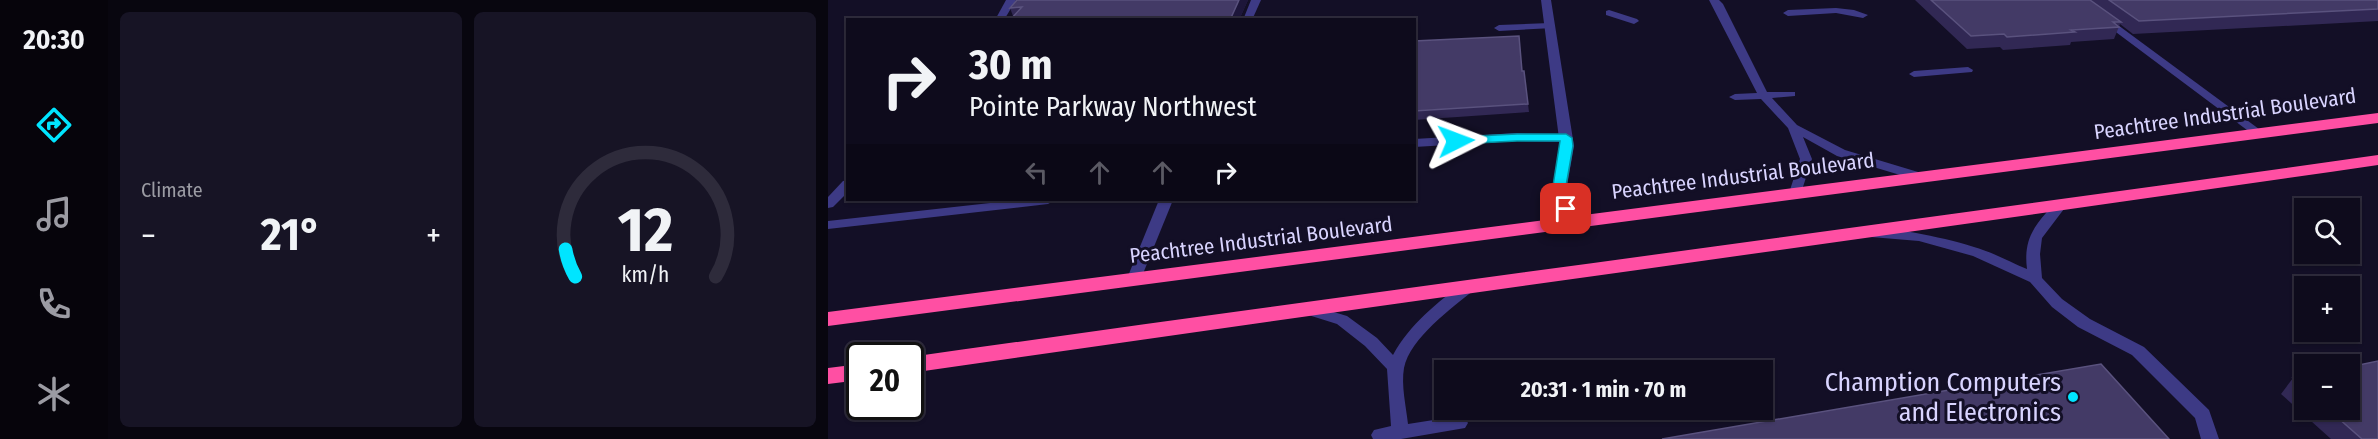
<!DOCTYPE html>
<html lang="en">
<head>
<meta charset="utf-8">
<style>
	body { margin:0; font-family:"Fira Sans Condensed",sans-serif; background:#171425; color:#f1f3f6; height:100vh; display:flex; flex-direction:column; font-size:22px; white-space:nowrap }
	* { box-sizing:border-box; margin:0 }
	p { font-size:20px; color:#9b9ba3 }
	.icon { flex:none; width:33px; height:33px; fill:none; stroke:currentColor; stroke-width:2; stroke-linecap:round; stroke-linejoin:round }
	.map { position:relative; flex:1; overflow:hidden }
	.details { display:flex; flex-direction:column; gap:12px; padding:12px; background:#08060f; width:720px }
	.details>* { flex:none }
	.guide { position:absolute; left:18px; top:18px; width:570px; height:183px; border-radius:0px; box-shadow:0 2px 4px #0004,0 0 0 2px #2e2b3b; background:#0e0b1c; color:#f1f3f6; overflow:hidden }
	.tools { position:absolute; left:1466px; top:198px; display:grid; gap:12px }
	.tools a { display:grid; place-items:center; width:66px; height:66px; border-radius:0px; background:#0e0b1c; box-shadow:0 2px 4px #0004,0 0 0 2px #2e2b3b; font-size:30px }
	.speed { position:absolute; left:18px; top:342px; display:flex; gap:12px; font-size:30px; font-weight:700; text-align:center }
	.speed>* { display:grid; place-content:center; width:78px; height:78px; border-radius:50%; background:#0e0b1c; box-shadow:0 2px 4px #0004,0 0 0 2px #2e2b3b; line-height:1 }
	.speed .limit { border:3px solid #111; border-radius:9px; background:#fff; color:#111 }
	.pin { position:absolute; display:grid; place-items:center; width:51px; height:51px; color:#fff; margin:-26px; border-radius:12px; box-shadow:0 3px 9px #0006 }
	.me { position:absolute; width:66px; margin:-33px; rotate:87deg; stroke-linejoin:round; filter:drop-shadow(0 0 4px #0008) }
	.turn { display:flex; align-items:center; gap:21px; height:126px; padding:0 24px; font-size:27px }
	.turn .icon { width:78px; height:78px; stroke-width:2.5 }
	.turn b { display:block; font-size:42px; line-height:51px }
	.lanes { display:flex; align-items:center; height:57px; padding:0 24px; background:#0003; justify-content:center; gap:30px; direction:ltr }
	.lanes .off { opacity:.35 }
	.big { font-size:45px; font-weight:700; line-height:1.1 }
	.details .tile { flex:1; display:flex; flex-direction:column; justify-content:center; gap:9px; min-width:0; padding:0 21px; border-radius:9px; background:#171425 }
	.details .dial { align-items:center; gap:0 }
	.dial svg { height:156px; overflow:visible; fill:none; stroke:#2e2b3b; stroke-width:7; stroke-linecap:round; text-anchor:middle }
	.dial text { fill:#f1f3f6; stroke:none }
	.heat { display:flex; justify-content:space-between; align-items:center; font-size:33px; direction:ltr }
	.details .tiles { flex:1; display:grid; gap:12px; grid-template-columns:repeat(2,1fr) }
	.trip { position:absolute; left:606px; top:360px; width:339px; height:60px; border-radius:0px; background:#0e0b1c; box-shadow:0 2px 4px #0004,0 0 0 2px #2e2b3b; font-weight:700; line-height:60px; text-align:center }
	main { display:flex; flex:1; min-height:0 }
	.tabs { display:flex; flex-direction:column; width:108px; justify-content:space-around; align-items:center; background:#06040b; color:#9b9ba3 }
	.tabs .icon { width:42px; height:42px }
	.tabs .current { color:#00e5ff }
	.tabs b { font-size:27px; color:#f1f3f6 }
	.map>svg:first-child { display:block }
</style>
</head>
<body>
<main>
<nav class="tabs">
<b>20:30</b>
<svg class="icon current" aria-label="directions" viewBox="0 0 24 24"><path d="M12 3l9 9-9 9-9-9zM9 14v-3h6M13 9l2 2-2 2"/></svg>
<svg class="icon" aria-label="music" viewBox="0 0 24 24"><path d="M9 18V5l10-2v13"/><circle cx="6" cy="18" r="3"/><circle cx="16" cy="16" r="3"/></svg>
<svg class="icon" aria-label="phone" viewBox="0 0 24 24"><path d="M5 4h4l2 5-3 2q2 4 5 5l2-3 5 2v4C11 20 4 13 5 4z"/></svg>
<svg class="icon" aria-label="climate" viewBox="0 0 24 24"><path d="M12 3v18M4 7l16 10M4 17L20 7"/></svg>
</nav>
<section class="details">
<div class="tiles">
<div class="tile"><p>Climate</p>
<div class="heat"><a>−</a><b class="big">21°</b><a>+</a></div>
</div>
<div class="tile dial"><svg viewBox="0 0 100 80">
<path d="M14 69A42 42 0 1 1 86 69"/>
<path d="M14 69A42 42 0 0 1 9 55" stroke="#00e5ff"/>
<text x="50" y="56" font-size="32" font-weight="700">12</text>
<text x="50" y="72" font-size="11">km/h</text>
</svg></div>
</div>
</section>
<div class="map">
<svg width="1550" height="439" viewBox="0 0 1550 439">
	<rect width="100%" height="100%" fill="#130f26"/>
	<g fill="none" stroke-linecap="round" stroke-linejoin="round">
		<g fill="#3d3a85" fill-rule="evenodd">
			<polygon points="178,0 188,0 176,20 167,20"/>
			<polygon points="423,0 433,0 424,20 415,20"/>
			<polygon points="881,0 891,0 895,4 939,92 967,92 967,96 944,98 969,125 1017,150 1100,175 1102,178 1100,181 1092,181 1009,156 975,137 984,159 973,193 972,196 962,196 961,193 972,159 960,128 933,99 907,100 901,97 907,94 929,93"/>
			<polygon points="1245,0 1256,0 1435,132 1437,134 1435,136 1427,136"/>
			<polygon points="1008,8 1026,10 1040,15 1035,18 1008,13 960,16 955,13 960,10"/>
			<polygon points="781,10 809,19 811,21 806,24 778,15 778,11"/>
			<polygon points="722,23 727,26 725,28 671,31 666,28 671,25"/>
			<polygon points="1140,67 1145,70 1144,72 1086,77 1081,74 1086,71"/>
			<polygon points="689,133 738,134 744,138 738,142 689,141 586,147 586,139"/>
			<polygon points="20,180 20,192 5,207 0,208 0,197 15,181"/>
			<polygon points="189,200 227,200 220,204 0,229 0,221"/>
			<polygon points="331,200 345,200 312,281 310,285 300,285 298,281"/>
			<path d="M 1232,201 L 1239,205 L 1214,238 L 1212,254 L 1214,278 L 1234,299 L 1262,319 L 1316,347 L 1381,410 L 1391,439 L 1373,439 L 1367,418 L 1304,355 L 1250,327 L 1224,307 L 1202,282 L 1145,256 L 1091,241 L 1043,237 L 1036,233 C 1048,220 1137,243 1155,250 C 1170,255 1184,263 1199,269 C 1196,245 1202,231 1218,213 C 1222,208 1225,203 1232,201 Z"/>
			<path d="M 641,281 L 646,282 L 648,286 L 646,290 C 624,308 582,338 576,368 C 573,385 578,406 580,424 L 631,416 L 637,418 L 640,423 L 637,428 L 573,439 L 545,439 L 543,435 L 546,430 L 563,426 L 559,369 L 537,346 L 509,324 L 474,313 L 471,309 L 474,305 L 479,304 L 519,316 L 549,338 L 565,355 C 582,324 609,303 636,282 Z"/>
		</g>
		<polygon fill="#3d3a85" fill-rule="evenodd" points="713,0 723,0 746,146 739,186 749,221 741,226 733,221 725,186 732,146"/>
		<g fill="#ff4fa3" fill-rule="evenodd">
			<polygon points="1550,113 1550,123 0,326 0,312"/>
			<path d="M 1550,155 L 1550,165 C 1061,236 571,302 82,373 L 82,357 C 572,288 1061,224 1550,155 Z"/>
			<polygon points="32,364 32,380 0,384 0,368"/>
		</g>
	</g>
	<g fill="#312854">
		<polygon points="189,0 420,0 411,20 182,20 185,16 182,8"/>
		<polygon points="1087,0 1550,0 1550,21 1305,34 1292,24 1286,39 1243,42 1242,45 1175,50 1172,47 1139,49"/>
		<polygon points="586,41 694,71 700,104 701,112 586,120"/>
		<polygon points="1476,375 1476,410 1521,410 1550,439 1503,439 1453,394 1465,378"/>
	</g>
	<polygon fill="#1d163a" points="411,0 420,0 411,20 402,20"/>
	<g fill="#433a66" stroke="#5a527e" stroke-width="1.5">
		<polygon points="189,0 411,0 402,20 182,20 194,7 182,8"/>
		<polygon points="1103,0 1262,0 1293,22 1285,22 1291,27 1243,30 1247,32 1179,37 1176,34 1143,36"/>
		<polygon points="1281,0 1550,0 1550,9 1311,21"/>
		<polygon points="691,36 694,71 696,71 700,104 586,111 586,41"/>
		<polygon points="1550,361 1550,439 1534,439 1501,410 1521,410 1521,367"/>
		<polygon points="1273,364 1341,439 834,439"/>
		<polygon points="1476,375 1476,387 1465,378"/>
	</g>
	<polygon fill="#00e5ff" stroke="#0095a6" stroke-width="1.5" points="689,134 738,134 744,138 745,146 738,186 744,209 742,212 738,213 731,209 725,186 732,141 689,141 628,144 622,141 628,137"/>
	<circle fill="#00e5ff" stroke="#130f26" stroke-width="2" cx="1245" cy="397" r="6"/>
	<g text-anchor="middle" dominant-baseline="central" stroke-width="6" stroke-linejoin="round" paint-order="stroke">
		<g font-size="21" fill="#d9d4ff" stroke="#130f26">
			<text transform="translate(1397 114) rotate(-8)">Peachtree Industrial Boulevard</text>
			<text transform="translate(915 176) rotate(-7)">Peachtree Industrial Boulevard</text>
			<text transform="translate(433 240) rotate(-7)">Peachtree Industrial Boulevard</text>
		</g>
		<g font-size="26" fill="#d9d4ff" stroke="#130f26" text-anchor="end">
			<text x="1233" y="382">Chamption Computers<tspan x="1233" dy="30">and Electronics</tspan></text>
		</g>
	</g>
</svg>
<div class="tools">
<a><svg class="icon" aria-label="search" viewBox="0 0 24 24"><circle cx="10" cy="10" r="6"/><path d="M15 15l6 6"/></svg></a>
<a>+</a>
<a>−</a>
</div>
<div class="speed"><div class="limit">20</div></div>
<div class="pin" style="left:738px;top:209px;background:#d93025"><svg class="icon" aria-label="arrive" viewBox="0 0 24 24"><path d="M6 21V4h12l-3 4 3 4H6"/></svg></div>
<svg class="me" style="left:628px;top:141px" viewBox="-20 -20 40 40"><path d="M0-17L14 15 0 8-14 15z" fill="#00e5ff" stroke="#fff" stroke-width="4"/></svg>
<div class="trip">20:31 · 1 min · 70 m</div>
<div class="guide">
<div class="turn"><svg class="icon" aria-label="right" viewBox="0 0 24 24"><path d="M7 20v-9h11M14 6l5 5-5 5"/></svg><div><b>30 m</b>Pointe Parkway Northwest</div></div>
<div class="lanes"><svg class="icon off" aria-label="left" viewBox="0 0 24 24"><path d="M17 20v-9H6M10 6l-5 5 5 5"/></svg><svg class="icon off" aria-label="ahead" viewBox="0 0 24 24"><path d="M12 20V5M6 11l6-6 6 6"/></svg><svg class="icon off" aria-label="ahead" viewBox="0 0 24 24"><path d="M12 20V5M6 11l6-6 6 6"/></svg><svg class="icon" aria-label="right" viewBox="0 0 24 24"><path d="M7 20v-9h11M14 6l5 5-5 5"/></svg></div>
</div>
</div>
</main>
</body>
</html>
